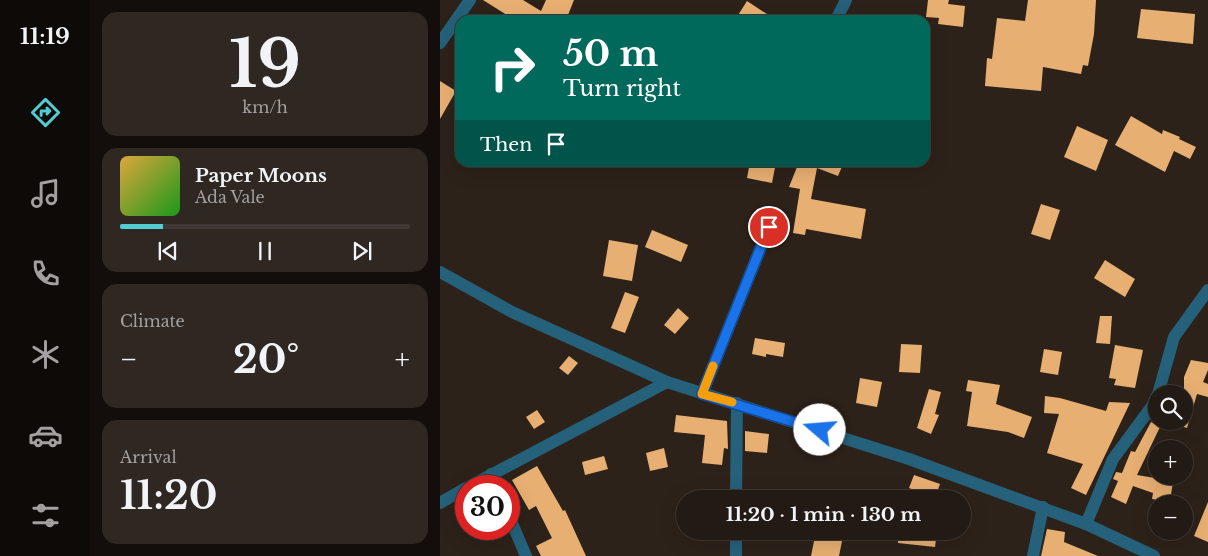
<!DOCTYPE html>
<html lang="en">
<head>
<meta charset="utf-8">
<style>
	body { margin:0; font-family:"Libre Baskerville",serif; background:#2e2722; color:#f1f3f6; height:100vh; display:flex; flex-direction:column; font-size:19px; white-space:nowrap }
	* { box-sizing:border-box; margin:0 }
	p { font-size:16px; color:#a2a1a0 }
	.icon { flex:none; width:28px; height:28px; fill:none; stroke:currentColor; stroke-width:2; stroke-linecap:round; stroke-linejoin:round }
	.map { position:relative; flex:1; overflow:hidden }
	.side { display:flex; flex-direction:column; gap:12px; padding:12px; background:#130e0b; width:350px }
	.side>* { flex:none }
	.banner { position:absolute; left:15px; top:15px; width:475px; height:152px; border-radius:15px; box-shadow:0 5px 20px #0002,0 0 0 1px #3f3834; background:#00695c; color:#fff; overflow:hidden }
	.tools { position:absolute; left:708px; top:385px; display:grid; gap:10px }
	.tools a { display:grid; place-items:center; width:45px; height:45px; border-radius:50%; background:#221a14; box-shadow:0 5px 20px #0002,0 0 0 1px #3f3834; font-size:25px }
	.speed { position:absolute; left:15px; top:475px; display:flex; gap:10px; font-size:25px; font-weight:700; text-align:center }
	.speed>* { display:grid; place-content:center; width:65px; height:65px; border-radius:50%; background:#221a14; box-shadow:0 5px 20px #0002,0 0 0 1px #3f3834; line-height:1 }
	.speed .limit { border:8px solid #d22; background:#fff; color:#111 }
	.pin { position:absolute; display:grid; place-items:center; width:42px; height:42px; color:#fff; margin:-21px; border:2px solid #fff; border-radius:50%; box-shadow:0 1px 5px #0007 }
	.me { position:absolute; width:55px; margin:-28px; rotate:288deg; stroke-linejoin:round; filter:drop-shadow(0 0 4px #0008) }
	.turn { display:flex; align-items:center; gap:18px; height:105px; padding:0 25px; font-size:22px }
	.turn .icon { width:65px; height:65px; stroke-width:2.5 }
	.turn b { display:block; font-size:35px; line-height:42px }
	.then { display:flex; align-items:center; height:48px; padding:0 25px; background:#0003; gap:10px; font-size:19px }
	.big { font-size:38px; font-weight:700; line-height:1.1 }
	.side .card { flex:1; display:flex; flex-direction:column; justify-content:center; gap:8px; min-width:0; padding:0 18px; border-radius:15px; background:#2e2722 }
	.side .dial { align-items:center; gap:0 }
	.dial b { font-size:65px; line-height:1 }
	.song { display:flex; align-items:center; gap:15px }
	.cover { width:60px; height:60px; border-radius:8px; background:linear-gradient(135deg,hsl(40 70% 55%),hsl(120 70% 35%)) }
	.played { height:5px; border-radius:2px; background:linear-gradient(90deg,#51ccd3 15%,#3f3834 15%) }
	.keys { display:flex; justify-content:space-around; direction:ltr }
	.heat { display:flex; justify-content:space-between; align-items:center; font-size:28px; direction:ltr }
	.trip { position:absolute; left:236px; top:490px; width:295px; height:50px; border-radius:25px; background:#221a14; box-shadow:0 5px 20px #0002,0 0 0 1px #3f3834; font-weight:700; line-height:50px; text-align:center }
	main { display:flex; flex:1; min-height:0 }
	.dock { display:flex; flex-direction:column; width:90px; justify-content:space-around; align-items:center; background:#0e0a08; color:#a2a1a0 }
	.dock .icon { width:35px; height:35px }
	.dock .selected { color:#51ccd3 }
	.dock b { font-size:22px; color:#f1f3f6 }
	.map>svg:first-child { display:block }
</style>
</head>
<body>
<main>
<nav class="dock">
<b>11:19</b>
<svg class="icon selected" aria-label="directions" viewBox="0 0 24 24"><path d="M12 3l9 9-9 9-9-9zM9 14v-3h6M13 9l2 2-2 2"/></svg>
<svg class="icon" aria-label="music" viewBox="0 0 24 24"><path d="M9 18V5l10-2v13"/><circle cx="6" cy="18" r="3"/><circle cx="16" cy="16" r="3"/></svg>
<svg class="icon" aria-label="phone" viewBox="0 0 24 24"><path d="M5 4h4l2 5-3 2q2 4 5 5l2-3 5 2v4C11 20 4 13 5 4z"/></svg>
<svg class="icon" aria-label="climate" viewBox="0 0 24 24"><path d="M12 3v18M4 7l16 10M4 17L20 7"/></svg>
<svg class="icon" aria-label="car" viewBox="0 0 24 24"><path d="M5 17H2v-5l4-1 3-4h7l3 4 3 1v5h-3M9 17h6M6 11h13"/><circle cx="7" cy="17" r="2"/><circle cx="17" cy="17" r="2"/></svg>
<svg class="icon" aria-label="filters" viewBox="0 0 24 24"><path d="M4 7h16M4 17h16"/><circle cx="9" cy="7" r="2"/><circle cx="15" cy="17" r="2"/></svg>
</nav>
<section class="side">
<div class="card dial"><b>19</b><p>km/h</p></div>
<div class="card">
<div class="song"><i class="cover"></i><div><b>Paper Moons</b><p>Ada Vale</p></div></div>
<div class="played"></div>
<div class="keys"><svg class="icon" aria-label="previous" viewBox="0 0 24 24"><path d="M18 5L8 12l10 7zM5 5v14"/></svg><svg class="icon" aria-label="pause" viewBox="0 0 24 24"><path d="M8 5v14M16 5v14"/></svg><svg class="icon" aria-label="next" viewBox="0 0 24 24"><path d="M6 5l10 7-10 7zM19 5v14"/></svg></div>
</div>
<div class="card"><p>Climate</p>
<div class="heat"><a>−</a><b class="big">20°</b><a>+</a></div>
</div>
<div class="card"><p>Arrival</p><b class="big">11:20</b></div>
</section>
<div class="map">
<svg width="768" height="556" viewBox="0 0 768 556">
	<rect width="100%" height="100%" fill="#2d221a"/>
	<g fill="#e8af72">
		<polygon points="43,0 83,0 101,11 106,0 134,0 126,20 75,20"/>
		<polygon points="488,0 509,0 508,4 525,6 523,27 498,24 499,18 486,17"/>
		<polygon points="588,0 656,0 654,34 648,66 643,65 641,74 603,67 601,91 545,86 547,58 552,59 557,18 585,21"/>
		<polygon points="307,1 336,20 295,20"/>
		<polygon points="701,9 755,14 753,44 697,38"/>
		<polygon points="0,81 16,91 0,119"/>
		<polygon points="691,116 722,134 723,130 740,137 739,139 756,147 750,159 734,151 725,172 675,145"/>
		<polygon points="637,126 668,140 656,171 624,157"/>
		<polygon points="310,162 336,162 332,183 307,178"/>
		<polygon points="359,162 404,162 398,176 377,168 371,199 426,209 421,239 366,229 365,235 353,233 360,189 349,187"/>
		<polygon points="601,204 620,210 610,240 591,234"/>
		<polygon points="212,230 248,245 241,262 205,247"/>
		<polygon points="169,240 198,245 192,281 163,276"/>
		<polygon points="665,260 695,279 685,297 654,278"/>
		<polygon points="185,292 199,297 185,333 171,328"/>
		<polygon points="238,308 249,318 235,334 224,325"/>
		<polygon points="660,316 672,316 670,344 656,343"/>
		<polygon points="315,338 345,343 343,357 326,354 326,357 312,354"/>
		<polygon points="461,344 482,345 480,373 459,372"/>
		<polygon points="675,345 703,350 695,388 674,385 676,379 669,378"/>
		<polygon points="604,349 622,352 618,375 600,372"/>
		<polygon points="129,356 138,363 128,375 119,368"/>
		<polygon points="751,360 768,363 768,370 763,382 768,384 768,397 757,394 747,428 744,427 744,377"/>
		<polygon points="420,378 442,382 437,407 416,403"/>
		<polygon points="528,380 560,385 556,404 592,417 584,438 568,432 527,426 532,392 526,391"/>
		<polygon points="489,389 501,392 495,414 499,415 491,434 477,428"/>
		<polygon points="605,396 620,398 666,411 669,402 690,403 646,495 631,488 643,464 607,453 619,414 604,413"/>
		<polygon points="97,410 105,422 94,429 86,417"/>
		<polygon points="236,415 287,421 288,449 284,448 282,465 262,463 265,435 234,432"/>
		<polygon points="711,422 720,427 697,475 733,481 730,502 712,499 713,493 693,486 686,504 671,497 678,481 673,479 676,472 682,473 691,451 695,452"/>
		<polygon points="305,431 329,434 327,453 305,451"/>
		<polygon points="224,448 228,467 210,471 206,453"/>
		<polygon points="164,456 168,469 145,475 142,462"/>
		<polygon points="97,466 123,511 125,510 146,556 101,556 96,546 112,538 96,506 89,510 72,480"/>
		<polygon points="474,475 500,484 495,498 469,488"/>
		<polygon points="768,502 768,542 754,536"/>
		<polygon points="607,529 625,532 624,542 658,556 601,556"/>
		<polygon points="376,531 404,531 399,556 371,556"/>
		<polygon points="459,531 497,531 495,547 458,543"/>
	</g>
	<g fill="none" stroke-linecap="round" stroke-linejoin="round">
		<g stroke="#25617a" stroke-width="12">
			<polyline points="396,20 406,0"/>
			<polyline points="0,43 30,0"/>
			<polyline points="0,272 72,312 227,382 469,459 646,524 714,556"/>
			<polyline points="262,394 329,227"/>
			<polyline points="718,394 734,337 768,290"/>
			<polyline points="51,474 56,486"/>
			<polyline points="30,486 227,382"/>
			<polyline points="296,499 297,403"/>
			<polyline points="0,503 26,488"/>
			<polyline points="69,516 86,556"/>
			<polyline points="646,524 673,459 712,406 716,397"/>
			<polyline points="296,556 296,531"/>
			<polyline points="593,556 603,507"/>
		</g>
	</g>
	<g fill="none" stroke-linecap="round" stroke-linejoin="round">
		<defs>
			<polyline id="route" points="329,227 262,394 380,430"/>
		</defs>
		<use href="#route" stroke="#114b97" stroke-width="12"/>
		<use href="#route" stroke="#1a73e8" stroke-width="9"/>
		<polyline stroke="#f59e0b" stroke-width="9" points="273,366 262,394 292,402"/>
	</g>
</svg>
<div class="tools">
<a><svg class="icon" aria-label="search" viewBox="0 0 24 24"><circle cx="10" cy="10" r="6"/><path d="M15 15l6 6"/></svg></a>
<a>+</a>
<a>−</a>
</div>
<div class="speed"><div class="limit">30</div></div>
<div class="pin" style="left:329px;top:227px;background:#d93025"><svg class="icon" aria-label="arrive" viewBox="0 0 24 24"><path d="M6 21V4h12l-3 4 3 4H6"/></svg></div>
<svg class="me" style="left:380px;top:430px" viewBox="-20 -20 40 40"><circle r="19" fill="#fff"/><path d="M0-13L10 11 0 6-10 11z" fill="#1a73e8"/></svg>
<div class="trip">11:20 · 1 min · 130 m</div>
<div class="banner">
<div class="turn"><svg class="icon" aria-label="right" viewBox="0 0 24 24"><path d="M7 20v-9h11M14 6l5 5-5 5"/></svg><div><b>50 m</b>Turn right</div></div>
<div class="then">Then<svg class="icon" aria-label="arrive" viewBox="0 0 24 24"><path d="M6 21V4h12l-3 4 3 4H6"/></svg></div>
</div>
</div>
</main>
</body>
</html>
